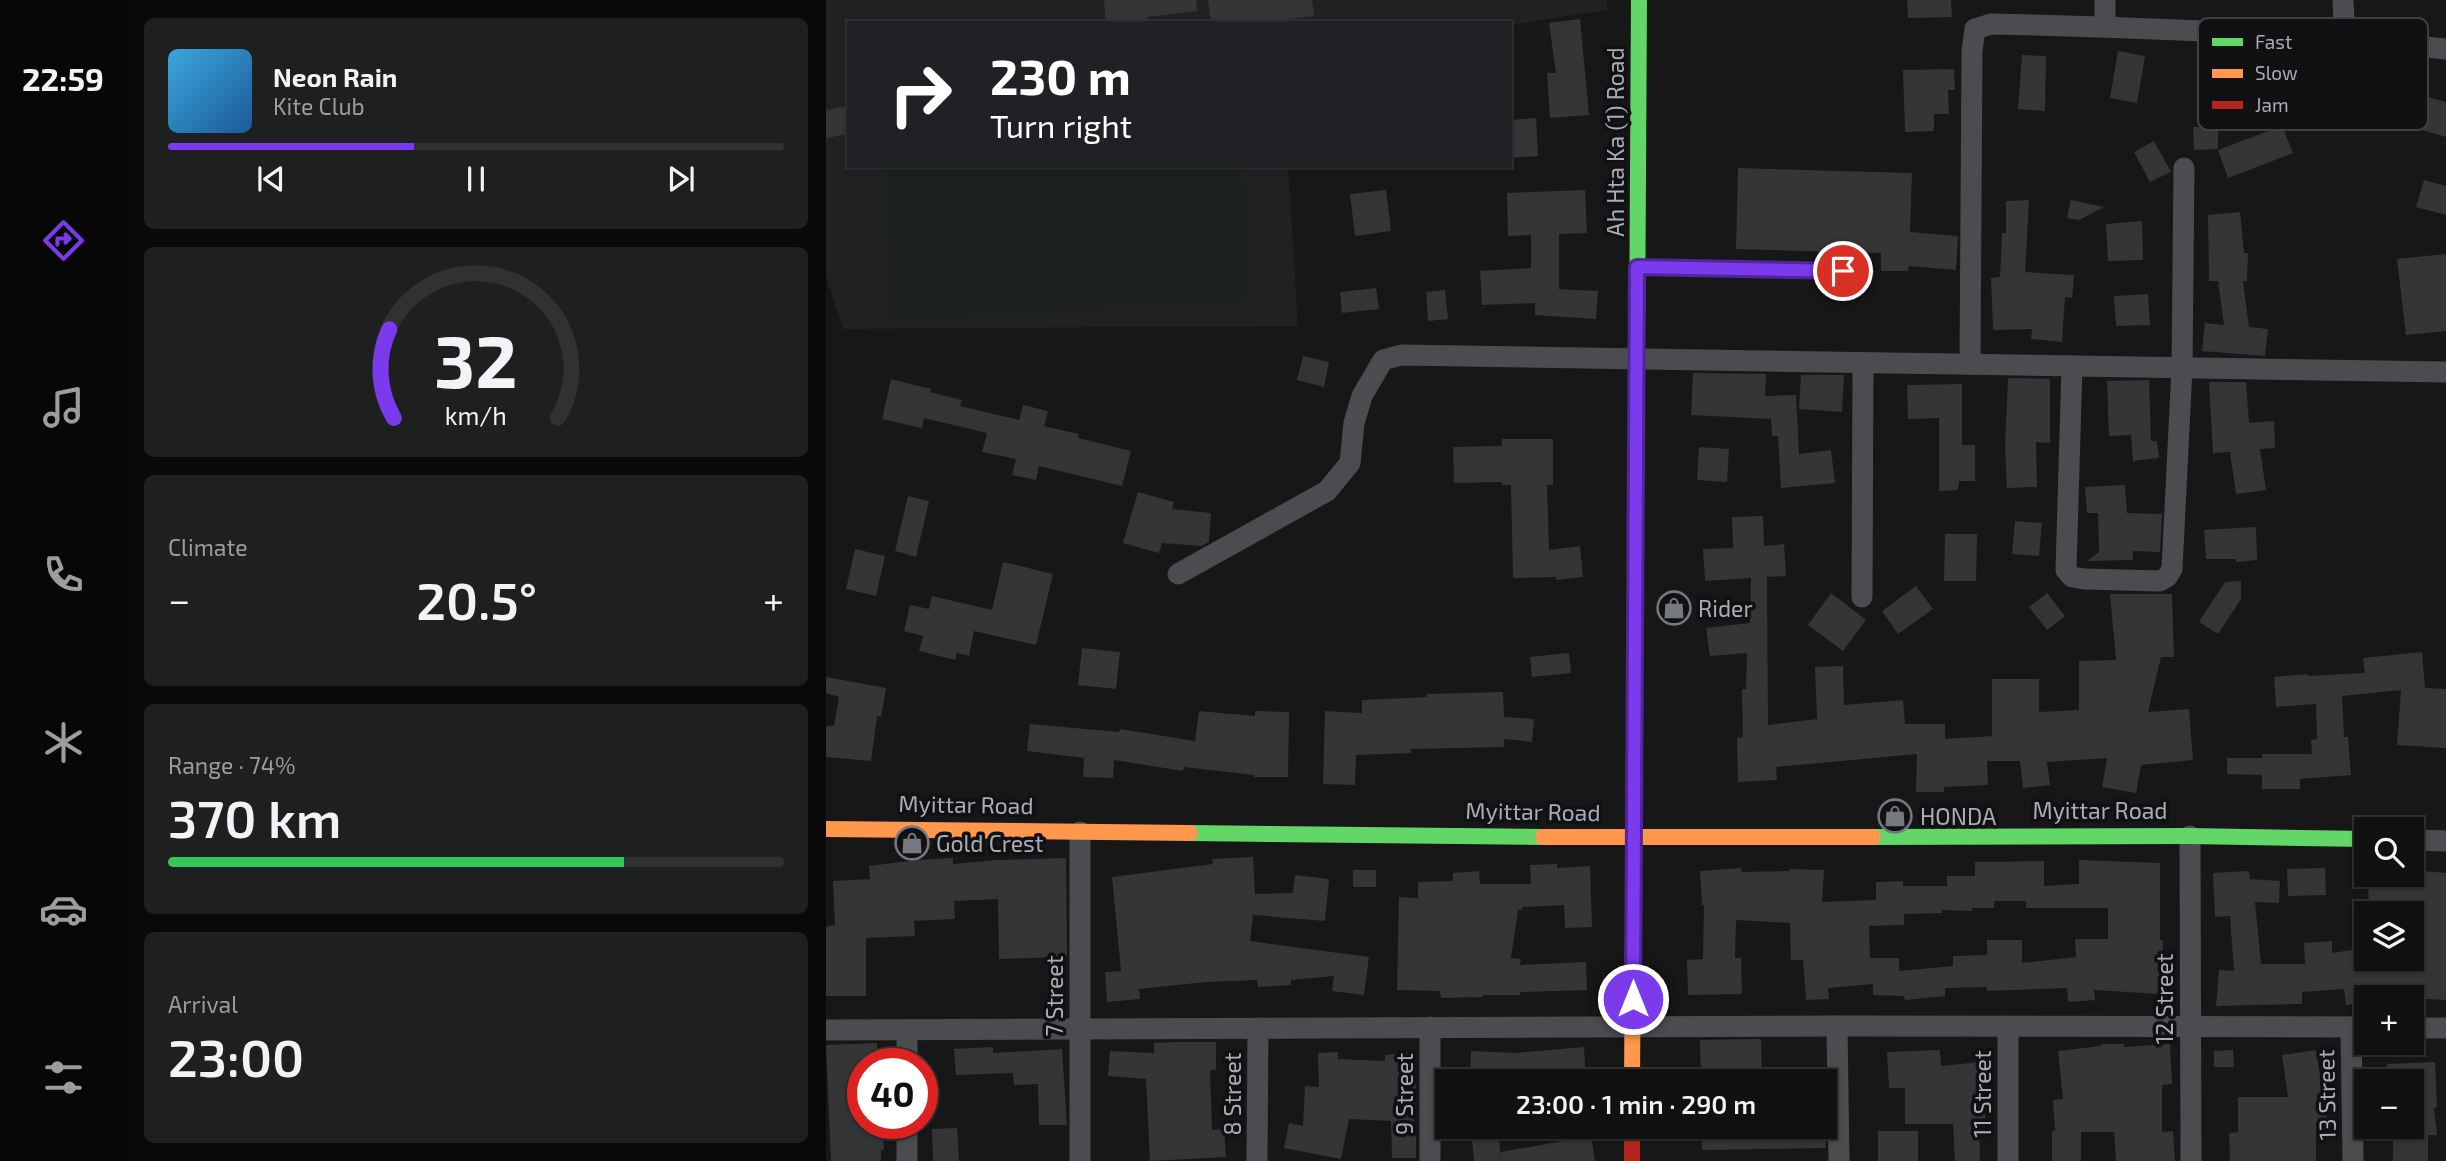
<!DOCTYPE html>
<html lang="en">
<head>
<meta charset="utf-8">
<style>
	body { margin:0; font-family:"Exo 2",sans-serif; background:#1e1f1f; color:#f1f3f6; height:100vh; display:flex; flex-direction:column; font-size:26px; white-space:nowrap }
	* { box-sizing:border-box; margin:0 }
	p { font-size:23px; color:#9c9d9f }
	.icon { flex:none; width:38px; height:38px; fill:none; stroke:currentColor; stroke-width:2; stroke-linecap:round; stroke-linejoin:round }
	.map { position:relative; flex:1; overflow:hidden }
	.drawer { display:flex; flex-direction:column; gap:18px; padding:18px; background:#090909; width:700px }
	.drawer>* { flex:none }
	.top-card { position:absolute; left:21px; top:21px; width:665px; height:147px; border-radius:0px; box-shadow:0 2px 5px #0004,0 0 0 2px #303131; background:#202124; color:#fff; overflow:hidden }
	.controls { position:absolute; left:1528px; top:817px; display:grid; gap:14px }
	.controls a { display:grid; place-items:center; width:70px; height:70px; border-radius:0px; background:#111; box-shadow:0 2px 5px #0004,0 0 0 2px #303131; font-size:35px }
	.speed { position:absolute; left:21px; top:1048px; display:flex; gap:14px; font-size:35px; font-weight:700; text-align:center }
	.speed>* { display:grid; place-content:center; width:91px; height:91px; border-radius:50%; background:#111; box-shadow:0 2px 5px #0004,0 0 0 2px #303131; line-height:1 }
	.speed .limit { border:10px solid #d22; background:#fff; color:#111 }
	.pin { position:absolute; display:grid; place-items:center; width:60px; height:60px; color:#fff; margin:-30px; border:4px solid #fff; border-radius:50%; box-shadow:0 2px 7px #0007 }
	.me { position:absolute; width:77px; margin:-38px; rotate:0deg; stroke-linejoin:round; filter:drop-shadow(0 0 5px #0008) }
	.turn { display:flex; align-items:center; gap:24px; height:147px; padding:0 28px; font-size:32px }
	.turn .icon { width:91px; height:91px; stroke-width:2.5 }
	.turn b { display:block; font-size:49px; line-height:60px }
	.big { font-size:52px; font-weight:600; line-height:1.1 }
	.drawer .tile { flex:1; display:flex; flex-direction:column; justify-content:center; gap:10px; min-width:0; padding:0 24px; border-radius:10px; background:#1e1f1f }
	.drawer .dial { align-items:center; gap:0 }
	.dial svg { height:182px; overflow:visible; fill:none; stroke:#303131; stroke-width:7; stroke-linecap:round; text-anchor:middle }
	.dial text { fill:#f1f3f6; stroke:none }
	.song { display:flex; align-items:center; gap:21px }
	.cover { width:84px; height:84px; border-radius:10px; background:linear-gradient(135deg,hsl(200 70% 55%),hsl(210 70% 35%)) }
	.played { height:7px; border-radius:4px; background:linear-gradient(90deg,#7c3aed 40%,#303131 40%) }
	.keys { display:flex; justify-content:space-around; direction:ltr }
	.heat { display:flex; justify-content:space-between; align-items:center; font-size:38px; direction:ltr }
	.charge { height:10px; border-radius:5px; background:linear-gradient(90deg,#34c759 74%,#303131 0) }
	.trip { position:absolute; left:609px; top:1069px; width:402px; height:70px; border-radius:0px; background:#111; box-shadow:0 2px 5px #0004,0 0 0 2px #303131; font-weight:600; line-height:70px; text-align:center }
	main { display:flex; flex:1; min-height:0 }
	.tab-bar { display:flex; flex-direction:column; width:126px; justify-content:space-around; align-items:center; background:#070707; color:#9c9d9f }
	.tab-bar .icon { width:49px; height:49px }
	.tab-bar .current { color:#7c3aed }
	.tab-bar b { font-size:32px; color:#f1f3f6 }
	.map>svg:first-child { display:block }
</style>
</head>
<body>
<main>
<nav class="tab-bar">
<b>22:59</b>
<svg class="icon current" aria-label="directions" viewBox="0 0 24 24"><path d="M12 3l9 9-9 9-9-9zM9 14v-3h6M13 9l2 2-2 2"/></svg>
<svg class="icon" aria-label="music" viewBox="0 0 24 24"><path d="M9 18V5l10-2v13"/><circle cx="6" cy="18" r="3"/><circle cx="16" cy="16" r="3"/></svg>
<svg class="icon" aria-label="phone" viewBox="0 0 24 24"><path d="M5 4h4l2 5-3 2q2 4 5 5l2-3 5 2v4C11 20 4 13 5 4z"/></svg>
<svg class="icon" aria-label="climate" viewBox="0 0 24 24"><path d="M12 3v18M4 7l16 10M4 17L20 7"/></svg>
<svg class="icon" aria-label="car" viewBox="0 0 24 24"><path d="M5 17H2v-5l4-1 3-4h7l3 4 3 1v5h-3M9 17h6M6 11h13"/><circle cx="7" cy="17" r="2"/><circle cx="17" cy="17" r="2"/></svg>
<svg class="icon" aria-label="filters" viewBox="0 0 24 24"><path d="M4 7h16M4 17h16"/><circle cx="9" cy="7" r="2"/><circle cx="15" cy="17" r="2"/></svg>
</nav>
<section class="drawer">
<div class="tile">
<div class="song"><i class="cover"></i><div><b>Neon Rain</b><p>Kite Club</p></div></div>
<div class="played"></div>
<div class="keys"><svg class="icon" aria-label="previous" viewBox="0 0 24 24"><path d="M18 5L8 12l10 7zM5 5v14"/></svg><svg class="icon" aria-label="pause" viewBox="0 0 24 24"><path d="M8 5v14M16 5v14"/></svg><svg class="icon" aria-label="next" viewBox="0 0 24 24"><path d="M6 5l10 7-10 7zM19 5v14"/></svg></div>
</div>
<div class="tile dial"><svg viewBox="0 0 100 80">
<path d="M14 69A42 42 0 1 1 86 69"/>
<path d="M14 69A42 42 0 0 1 12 30" stroke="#7c3aed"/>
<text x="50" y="56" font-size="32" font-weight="700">32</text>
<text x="50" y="72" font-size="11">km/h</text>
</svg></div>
<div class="tile"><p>Climate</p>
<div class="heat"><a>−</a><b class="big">20.5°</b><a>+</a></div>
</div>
<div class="tile"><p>Range · 74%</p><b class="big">370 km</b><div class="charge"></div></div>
<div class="tile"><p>Arrival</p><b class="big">23:00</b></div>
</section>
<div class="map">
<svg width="1620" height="1161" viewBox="0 0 1620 1161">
	<rect width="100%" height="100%" fill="#171717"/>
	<polygon fill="#212124" points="0,0 781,0 781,10 684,25 684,23 23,23 23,166 462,166 472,326 17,329 0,276"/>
	<polygon fill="#1b211c" points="59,166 416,166 423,300 67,321"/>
	<g fill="#343537" fill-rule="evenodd">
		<polygon points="278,0 370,0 371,11 321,17 322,23 280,23"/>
		<polygon points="382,0 486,0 488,16 425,23 385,23"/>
		<polygon points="1081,0 1125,0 1126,17 1082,18"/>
		<polygon points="754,19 763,115 724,118 721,73 730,73 723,23"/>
		<polygon points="1292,51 1319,56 1311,103 1284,98"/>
		<polygon points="1196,55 1220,56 1219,111 1192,109"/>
		<polygon points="1128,69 1129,90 1122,90 1123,114 1108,114 1108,131 1079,132 1077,70"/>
		<polygon points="1598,96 1620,102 1620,137 1589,128"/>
		<polygon points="23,106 23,134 0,138 0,110"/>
		<polygon points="710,118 712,156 684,158 684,120"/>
		<polygon points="1392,126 1392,149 1368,150 1367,127"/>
		<polygon points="1456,126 1467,153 1402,178 1392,150"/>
		<polygon points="1328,141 1345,172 1324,182 1308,152"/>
		<polygon points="912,168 1086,173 1084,232 1132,236 1130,270 1083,266 1082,271 1055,271 1055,253 910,249"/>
		<polygon points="1598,180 1620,186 1620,215 1590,207"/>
		<polygon points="560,190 565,231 529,236 524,194"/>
		<polygon points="759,190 761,233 733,234 733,289 772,291 770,319 709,315 709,303 656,305 654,271 705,268 705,235 682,236 681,193"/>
		<polygon points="1203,200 1199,272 1248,275 1246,298 1239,297 1236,342 1205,339 1206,329 1167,330 1165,278 1174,277 1176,233 1180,233 1180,201"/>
		<polygon points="1245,200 1278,207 1253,220 1241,218"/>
		<polygon points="1414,212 1418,253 1422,253 1421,281 1417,281 1423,327 1442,329 1439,356 1376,351 1379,323 1398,325 1392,281 1383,281 1382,215"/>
		<polygon points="1316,221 1317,260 1282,261 1280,224"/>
		<polygon points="1620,254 1620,331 1580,335 1571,259"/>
		<polygon points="550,288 553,309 516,313 514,292"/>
		<polygon points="619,290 622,319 602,321 600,292"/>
		<polygon points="1322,294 1324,325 1290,326 1288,296"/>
		<polygon points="477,356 503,362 498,387 471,380"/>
		<polygon points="867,373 940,374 939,396 970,395 973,454 1005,450 1009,483 955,488 952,436 946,436 945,419 865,415"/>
		<polygon points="975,375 1018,375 1016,412 973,409"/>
		<polygon points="1182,378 1224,379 1224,443 1210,442 1211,487 1181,488 1179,448"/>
		<polygon points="65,379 105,389 104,392 136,400 134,406 193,420 197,405 222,411 218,426 253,434 252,438 305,451 296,486 213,466 210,480 186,475 190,459 156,452 161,433 98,418 96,428 56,419"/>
		<polygon points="1323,380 1325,441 1331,441 1333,458 1307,461 1305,435 1283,436 1281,381"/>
		<polygon points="1383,382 1420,382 1423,423 1448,421 1449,448 1434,449 1440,490 1410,494 1404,452 1387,453"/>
		<polygon points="1136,384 1136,445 1149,445 1149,481 1133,481 1132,490 1113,491 1113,418 1082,419 1081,385"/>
		<polygon points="676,439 727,439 727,485 721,485 723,550 754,546 757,577 730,580 730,577 687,578 685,485 676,485 676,482 628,483 627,447 676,446"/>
		<polygon points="873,447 903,449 901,482 871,480"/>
		<polygon points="1299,485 1301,513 1336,514 1334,552 1307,551 1307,560 1261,561 1273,552 1272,513 1261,513 1259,487"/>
		<polygon points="312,492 348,502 346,509 385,513 383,542 375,546 336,543 333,553 297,543"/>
		<polygon points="82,496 103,501 90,557 69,551"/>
		<polygon points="937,516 938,546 958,544 960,576 941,577 942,725 991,719 989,667 1017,666 1018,705 1077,700 1079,724 1119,724 1119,739 1166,736 1166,679 1213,679 1213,712 1253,710 1253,661 1290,660 1284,594 1346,594 1348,657 1335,657 1322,712 1363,709 1367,760 1315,765 1310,793 1276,787 1281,758 1221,762 1224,785 1197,788 1194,761 1161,761 1162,785 1118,787 1118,792 1090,792 1091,754 950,767 951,780 912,782 911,738 917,737 916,689 920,689 921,653 884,656 880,628 924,623 925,578 879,581 877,549 907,548 906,517"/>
		<polygon points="1189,521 1216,523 1213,556 1186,554"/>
		<polygon points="1430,527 1431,560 1410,562 1410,559 1380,559 1378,530"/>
		<polygon points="1119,534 1151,534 1150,581 1118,581"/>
		<polygon points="29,549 59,556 50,596 20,589"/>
		<polygon points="177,562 227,574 210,645 148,631 143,656 131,653 129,660 93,651 97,636 78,631 84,605 103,609 106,596 166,610"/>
		<polygon points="1415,581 1415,599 1392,634 1373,622 1399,582"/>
		<polygon points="1090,586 1107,609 1072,634 1056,611"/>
		<polygon points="1005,593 1040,620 1017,651 982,625"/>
		<polygon points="1221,593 1239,616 1221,630 1203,607"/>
		<polygon points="256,648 294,652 290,689 252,685"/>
		<polygon points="1596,652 1599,688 1620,689 1620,748 1571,745 1575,690 1516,696 1518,737 1522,737 1525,775 1474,779 1474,789 1436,789 1436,775 1401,774 1401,758 1436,758 1436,754 1486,754 1485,740 1491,739 1490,704 1450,707 1448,677 1482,674 1482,676 1539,673 1537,658"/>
		<polygon points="743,653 745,673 706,677 704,657"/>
		<polygon points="0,677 60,688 55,717 51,716 45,761 0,757 0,726 8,726 13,697 0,693"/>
		<polygon points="677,692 678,717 708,719 706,742 678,739 678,747 585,749 585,753 530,755 529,785 497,784 499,711 536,713 536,700 601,697 601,694"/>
		<polygon points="373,711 429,716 429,711 463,712 462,777 428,777 428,775 358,767 357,771 288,760 287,778 257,777 258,758 201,751 204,724 293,732 294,729 369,741"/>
		<polygon points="427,857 429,894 467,893 469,875 503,879 499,921 427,915 424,941 543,957 538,995 506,991 508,976 465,980 465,985 432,987 431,980 380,982 313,989 314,999 281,1002 279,972 295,971 286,877 387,864 386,859"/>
		<polygon points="127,858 127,864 171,860 240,858 241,957 173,959 172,899 128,901 129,919 88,921 89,936 40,938 40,996 0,996 0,927 9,925 7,881 44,879 43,866 91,860"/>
		<path d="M 1253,860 L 1334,863 L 1334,940 L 1337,941 L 1334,994 L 1268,990 L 1269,1000 L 1242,1002 L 1241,988 L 1161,991 L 1161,987 L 1119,988 L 1119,996 L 1079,1000 L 1078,996 L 1047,995 L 1047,984 L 1002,988 L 1003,999 L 980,1000 L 977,960 L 965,960 L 964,923 L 910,920 L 909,958 L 915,958 L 916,994 L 862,995 L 861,960 L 877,959 L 878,905 L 876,905 L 874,871 L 915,868 L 915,872 L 964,871 L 964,869 L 998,870 L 996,902 L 1050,900 L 1050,882 L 1077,881 L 1077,886 L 1121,886 L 1121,876 L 1149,876 L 1149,862 L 1218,861 L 1218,886 L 1253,884 ZM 1168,901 L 1200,901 L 1200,908 L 1282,908 L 1282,939 L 1249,939 L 1250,957 L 1196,963 L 1196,940 L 1161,940 L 1161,955 L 1127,956 L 1127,966 L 1073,971 L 1073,958 L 1044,958 L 1043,926 L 1078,925 L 1078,914 L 1116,913 L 1116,910 L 1146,911 L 1146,908 L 1168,908 Z"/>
		<polygon points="731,864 731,868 764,866 766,927 739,928 738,905 696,907 696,910 692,910 685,958 695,959 694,965 760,962 761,990 694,992 694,995 657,995 657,997 615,998 614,991 571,990 573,897 592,898 592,882 627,881 627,873 653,871 654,884 705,884 704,865"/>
		<polygon points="1499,868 1500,895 1462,896 1461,869"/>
		<rect x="527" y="870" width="23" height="17"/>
		<polygon points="1586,870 1620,873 1620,1000 1584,998 1584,990 1545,987 1546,998 1540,998 1540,1002 1520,1005 1518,989 1476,992 1476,1004 1390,1006 1393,970 1408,971 1404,916 1389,917 1387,873 1423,871 1424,879 1454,881 1453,903 1429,902 1435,964 1479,964 1478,943 1506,941 1506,953 1539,948 1542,963 1587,965 1590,914 1543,914 1542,875 1586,875"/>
		<polygon points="935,1039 936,1082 875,1082 874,1040"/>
		<polygon points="350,1042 390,1042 390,1070 384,1070 386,1130 398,1129 400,1157 324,1161 320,1079 282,1076 284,1051 328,1053 328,1043"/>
		<polygon points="51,1043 52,1064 37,1064 37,1129 57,1128 58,1150 55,1150 55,1161 5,1161 0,1045"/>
		<polygon points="1275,1044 1298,1044 1298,1047 1344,1044 1346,1084 1336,1085 1336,1132 1347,1131 1349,1161 1290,1161 1288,1132 1255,1132 1255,1161 1226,1161 1226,1131 1229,1131 1227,1100 1237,1099 1232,1051 1275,1046"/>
		<polygon points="167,1047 167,1053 236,1049 241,1125 213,1125 212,1084 188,1085 187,1073 130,1075 128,1049"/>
		<polygon points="758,1047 760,1082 644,1079 645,1051 690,1053"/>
		<polygon points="1114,1050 1115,1066 1163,1061 1165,1084 1160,1085 1159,1123 1153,1123 1154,1161 1129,1161 1127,1124 1079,1124 1079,1088 1063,1088 1061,1052"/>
		<polygon points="1407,1050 1408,1067 1388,1067 1388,1051"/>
		<polygon points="1490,1050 1502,1126 1490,1127 1490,1161 1404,1161 1403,1133 1412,1132 1412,1097 1462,1097 1456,1055"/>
		<polygon points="512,1052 512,1059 559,1061 559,1055 586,1052 590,1087 587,1135 590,1135 590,1158 566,1158 565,1121 523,1119 515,1159 458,1148 463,1123 477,1126 479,1086 493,1087 492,1053"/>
		<polygon points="1609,1062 1611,1107 1608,1108 1611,1135 1602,1135 1602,1161 1567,1161 1567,1141 1582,1141 1581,1127 1586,1127 1586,1082 1562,1082 1561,1064"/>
		<polygon points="876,1127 999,1127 1000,1148 876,1150"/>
		<polygon points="131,1128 133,1161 107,1161 106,1129"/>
		<rect x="1052" y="1131" width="40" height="30"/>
		<polygon points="765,1136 769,1161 675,1161 675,1152"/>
		<polygon points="673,1137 675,1161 648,1161 646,1140"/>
	</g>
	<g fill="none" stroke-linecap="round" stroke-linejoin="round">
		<polyline stroke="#4b4c50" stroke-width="10" points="814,267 1043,272"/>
		<g stroke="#4b4c50" stroke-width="21">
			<polyline points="1517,0 1519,39"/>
			<polyline points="1279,27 1279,0"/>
			<path d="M 1144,364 L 1146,51 L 1149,29 L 1165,24 C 1317,27 1469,33 1620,49"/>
			<polyline points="1246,366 1240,570 1246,577 1258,579 1334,581 1341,577 1346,569 1356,368 1358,168"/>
			<polyline points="352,574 501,491 524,463 528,423 536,396 557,360 575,355 1620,372"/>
			<polyline points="1036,597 1037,363"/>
			<polyline points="1364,836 1365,1161"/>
			<polyline points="1586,840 1620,841"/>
			<polyline points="1011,1026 1013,1161"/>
			<polyline points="1182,1026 1182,1161"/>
			<polyline points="1525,1027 1527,1161"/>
			<polyline points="1586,1028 1620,1028"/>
			<polyline points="0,1030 1011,1026 1540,1027"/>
			<polyline points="81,1030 81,1064"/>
			<polyline points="81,1124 81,1161"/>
			<polyline points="254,1161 254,832"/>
			<polyline points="431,1161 432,1028"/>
			<polyline points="604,1161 604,1027"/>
		</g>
		<g stroke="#63d668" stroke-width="16">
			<polyline points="810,519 813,0"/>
			<polyline points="364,833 717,837"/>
			<polyline points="1047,837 1364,836 1540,839"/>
		</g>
		<g stroke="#ff974d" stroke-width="16">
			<polyline points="0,829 364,833"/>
			<polyline points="717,837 1047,837"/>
			<polyline points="806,1082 810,519"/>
		</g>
		<polyline stroke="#b3261e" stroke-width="16" points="806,1127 806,1161"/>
	</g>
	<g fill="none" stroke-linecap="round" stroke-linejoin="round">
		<defs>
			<polyline id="route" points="807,999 811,267 1017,271"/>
		</defs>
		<use href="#route" stroke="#51269a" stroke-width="18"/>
		<use href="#route" stroke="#7c3aed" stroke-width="12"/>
	</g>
	<defs>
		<symbol id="shop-ring" viewBox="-11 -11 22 22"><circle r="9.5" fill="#111113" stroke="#757880" stroke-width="1.5"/><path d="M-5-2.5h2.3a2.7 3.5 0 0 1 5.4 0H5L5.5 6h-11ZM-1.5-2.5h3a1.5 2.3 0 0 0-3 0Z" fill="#757880"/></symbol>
	</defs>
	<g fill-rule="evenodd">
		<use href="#shop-ring" x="829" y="589" width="38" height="38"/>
		<use href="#shop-ring" x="1050" y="797" width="38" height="38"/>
		<use href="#shop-ring" x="67" y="824" width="38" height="38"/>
	</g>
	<g text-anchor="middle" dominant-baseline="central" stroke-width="7" stroke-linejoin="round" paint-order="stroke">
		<g font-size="23" fill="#a8adb8" stroke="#111113">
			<text transform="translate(789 142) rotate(-90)">Ah Hta Ka (1) Road</text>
			<text transform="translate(140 804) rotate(1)">Myittar Road</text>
			<text x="1274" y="810">Myittar Road</text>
			<text transform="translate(707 811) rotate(1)">Myittar Road</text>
			<text transform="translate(228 996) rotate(-90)">7 Street</text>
			<text transform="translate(1338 999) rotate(-90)">12 Street</text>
			<text transform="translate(406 1094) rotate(-90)">8 Street</text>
			<text transform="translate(578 1094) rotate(-90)">9 Street</text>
			<text transform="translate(1156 1094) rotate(-90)">11 Street</text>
			<text transform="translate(1500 1095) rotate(-91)">13 Street</text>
		</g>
		<g font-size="23" fill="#a8adb8" stroke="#111113" text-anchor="start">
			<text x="872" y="608">Rider</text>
			<text x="1094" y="816">HONDA</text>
			<text x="110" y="843">Gold Crest</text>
		</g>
	</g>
	<rect x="1372" y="18" width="230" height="112" rx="10" fill="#111113" stroke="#3e4045" stroke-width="2"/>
	<rect x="1386" y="38" width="31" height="8" fill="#63d668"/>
	<rect x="1386" y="69" width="31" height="9" fill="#ff974d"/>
	<rect x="1386" y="101" width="31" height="8" fill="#b3261e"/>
	<g font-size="19" fill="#a8adb8">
		<text x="1429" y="49">Fast</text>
		<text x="1429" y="80">Slow</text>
		<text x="1429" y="112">Jam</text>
	</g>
</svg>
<div class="controls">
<a><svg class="icon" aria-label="search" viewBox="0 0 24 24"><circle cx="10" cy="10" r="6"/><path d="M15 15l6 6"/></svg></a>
<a><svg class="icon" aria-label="layers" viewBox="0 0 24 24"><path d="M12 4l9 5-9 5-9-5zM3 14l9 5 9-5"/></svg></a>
<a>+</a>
<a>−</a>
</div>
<div class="speed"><div class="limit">40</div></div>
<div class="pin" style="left:1017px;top:271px;background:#d93025"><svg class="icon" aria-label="arrive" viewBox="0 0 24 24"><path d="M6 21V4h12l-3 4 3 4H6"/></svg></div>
<svg class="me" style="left:807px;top:999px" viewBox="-20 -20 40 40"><circle r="17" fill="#7c3aed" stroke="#fff" stroke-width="3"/><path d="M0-11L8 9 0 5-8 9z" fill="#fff"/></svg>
<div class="trip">23:00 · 1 min · 290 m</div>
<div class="top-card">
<div class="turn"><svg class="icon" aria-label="right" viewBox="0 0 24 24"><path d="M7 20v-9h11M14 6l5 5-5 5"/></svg><div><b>230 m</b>Turn right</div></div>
</div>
</div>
</main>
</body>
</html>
